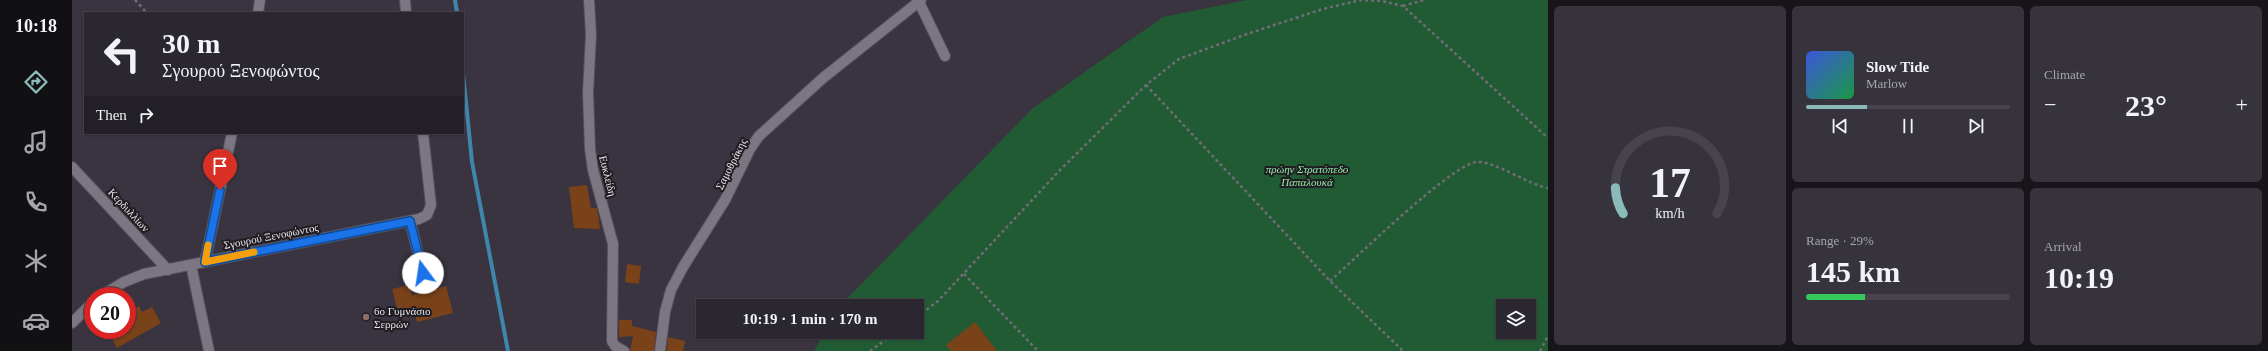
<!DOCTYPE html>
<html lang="en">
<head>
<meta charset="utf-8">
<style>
	body { margin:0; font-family:"Times New Roman",serif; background:#37333c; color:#f1f3f6; height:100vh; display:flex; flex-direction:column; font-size:15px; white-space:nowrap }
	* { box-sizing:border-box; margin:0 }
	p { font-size:13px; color:#a6a5ab }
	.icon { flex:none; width:22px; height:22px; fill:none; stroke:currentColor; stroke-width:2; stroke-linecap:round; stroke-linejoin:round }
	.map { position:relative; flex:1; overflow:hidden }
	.drawer { display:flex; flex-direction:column; gap:6px; padding:6px; background:#18151a; width:720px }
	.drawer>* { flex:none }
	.banner { position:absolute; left:12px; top:12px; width:380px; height:122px; border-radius:0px; box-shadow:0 1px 3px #0004,0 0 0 1px #47444c; background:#2b2730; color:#f1f3f6; overflow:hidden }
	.buttons { position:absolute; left:1424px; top:299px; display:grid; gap:8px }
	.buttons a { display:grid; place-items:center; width:40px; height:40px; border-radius:0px; background:#2b2730; box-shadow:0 1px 3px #0004,0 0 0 1px #47444c; font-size:20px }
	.speed { position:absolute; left:12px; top:287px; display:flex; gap:8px; font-size:20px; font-weight:700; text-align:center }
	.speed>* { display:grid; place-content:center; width:52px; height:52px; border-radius:50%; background:#2b2730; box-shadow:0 1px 3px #0004,0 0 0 1px #47444c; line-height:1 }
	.speed .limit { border:6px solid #d22; background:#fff; color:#111 }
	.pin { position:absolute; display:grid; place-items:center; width:34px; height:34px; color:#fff; margin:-41px -17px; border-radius:50% 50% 50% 0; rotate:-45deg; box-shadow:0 0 4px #0007 }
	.pin .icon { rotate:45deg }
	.me { position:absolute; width:44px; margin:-22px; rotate:346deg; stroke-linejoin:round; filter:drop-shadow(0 0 3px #0008) }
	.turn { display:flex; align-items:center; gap:14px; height:84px; padding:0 12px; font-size:18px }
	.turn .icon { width:52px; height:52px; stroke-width:2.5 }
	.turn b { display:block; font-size:28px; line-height:34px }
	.then { display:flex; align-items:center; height:38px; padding:0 12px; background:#0003; gap:8px; font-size:15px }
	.big { font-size:30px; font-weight:600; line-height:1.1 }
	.drawer .card { flex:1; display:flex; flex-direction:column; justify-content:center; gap:6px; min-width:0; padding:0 14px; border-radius:6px; background:#37333c }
	.drawer .dial { align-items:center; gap:0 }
	.dial svg { height:104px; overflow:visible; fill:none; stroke:#47444c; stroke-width:7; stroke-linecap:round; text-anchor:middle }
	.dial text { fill:#f1f3f6; stroke:none }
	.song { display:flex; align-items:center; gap:12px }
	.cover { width:48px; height:48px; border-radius:6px; background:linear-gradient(135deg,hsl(230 70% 55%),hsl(140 70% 35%)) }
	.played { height:4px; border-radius:2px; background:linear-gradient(90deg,#8bbbb9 30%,#47444c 30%) }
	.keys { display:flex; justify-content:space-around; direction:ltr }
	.heat { display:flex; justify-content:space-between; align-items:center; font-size:22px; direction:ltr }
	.charge { height:6px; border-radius:3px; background:linear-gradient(90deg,#34c759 29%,#47444c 0) }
	.drawer .tiles { flex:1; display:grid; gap:6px; grid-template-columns:repeat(3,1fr) }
	.card:first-child { grid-row:span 2 }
	.trip { position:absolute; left:624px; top:299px; width:228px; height:40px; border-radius:0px; background:#2b2730; box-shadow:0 1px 3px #0004,0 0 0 1px #47444c; font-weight:600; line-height:40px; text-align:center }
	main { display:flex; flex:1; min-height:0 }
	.dock { display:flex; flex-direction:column; width:72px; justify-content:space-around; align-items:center; background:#111013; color:#a6a5ab }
	.dock .icon { width:28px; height:28px }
	.dock .on { color:#8bbbb9 }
	.dock b { font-size:18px; color:#f1f3f6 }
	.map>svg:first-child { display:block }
</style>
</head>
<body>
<main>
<nav class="dock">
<b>10:18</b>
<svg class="icon on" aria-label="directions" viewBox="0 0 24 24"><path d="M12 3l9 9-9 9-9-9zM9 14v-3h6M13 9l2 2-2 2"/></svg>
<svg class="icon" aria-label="music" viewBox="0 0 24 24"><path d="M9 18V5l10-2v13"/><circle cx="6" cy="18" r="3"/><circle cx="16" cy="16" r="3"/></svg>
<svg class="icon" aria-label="phone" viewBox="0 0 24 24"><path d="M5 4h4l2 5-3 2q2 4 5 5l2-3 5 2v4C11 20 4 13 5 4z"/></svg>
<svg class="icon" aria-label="climate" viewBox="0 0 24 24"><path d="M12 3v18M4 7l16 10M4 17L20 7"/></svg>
<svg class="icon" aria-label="car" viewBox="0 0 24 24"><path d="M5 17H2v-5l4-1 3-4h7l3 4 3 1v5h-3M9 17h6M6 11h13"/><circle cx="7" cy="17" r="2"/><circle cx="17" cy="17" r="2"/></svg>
</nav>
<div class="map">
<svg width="1476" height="351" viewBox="0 0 1476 351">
	<rect width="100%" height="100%" fill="#393440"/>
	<path fill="#215b33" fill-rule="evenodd" d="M 1175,0 L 1476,0 L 1476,351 L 742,351 L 753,332 L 845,332 L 845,306 L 768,306 L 960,109 L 1091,17 ZM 1431,306 L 1457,306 L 1457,332 L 1431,332 Z"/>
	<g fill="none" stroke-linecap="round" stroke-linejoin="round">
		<g stroke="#3f86ae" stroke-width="4">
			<polyline points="383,0 385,13"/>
			<polyline points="391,73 400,162 436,351"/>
		</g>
	</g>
	<g fill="#794219">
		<polygon points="515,185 519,208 525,208 528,229 502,228 497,187"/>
		<polygon points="555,264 569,266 567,284 553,282"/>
		<polygon points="337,285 340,295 374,286 381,313 345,322 343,315 328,319 320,289"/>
		<polygon points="67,306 70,312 80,307 89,323 45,348 36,330 55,330 55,313"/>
		<polygon points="547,320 560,320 560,326 584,332 582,351 558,351 561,336 547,337"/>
		<polygon points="903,322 925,351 879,351 874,345"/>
		<polygon points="596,337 613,341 611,351 595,351"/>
	</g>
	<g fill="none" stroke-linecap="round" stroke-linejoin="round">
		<defs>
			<g id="minor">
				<polyline points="333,0 334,13"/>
				<polyline points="517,0 519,35 516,93 518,149 521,170 541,244 540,341 543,346 552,351"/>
				<polyline points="847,2 873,56"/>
				<polyline points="186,13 188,0"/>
				<polyline points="0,167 96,270"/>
				<polyline points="338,221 354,286"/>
				<polyline points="133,262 160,133"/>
				<polyline points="119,265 137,351"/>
				<polyline points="29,296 52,282 72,274 347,219 355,215 359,205 351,133"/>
				<polyline points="0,323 21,302"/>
				<polyline points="588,351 593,312 599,290 611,267 653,200 678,149 687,136 751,78 849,0"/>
			</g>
		</defs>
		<use href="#minor" stroke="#54505a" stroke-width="12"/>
		<g stroke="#716d77" stroke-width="2.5" stroke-dasharray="3 3" stroke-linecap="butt">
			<polyline points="63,0 75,13"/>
			<polyline points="1331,6 1352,0"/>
			<polyline points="1074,85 1258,281 1331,351"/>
			<polyline points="892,274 966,351"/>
			<path d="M 1258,281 C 1283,259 1378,166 1404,162 C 1421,160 1457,185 1476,188"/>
			<polyline points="845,317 866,301 989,169 1074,85 1107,59 1175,34 1251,9 1289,0 1310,1 1331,6 1476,138"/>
			<polyline points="798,351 824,332"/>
			<polyline points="1468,351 1476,336"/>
		</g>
		<use href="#minor" stroke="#7c7683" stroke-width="10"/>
	</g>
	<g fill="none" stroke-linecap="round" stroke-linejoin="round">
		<defs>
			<polyline id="route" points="148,190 133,262 338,221 351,273"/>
		</defs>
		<use href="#route" stroke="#114b97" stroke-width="10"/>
		<use href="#route" stroke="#1a73e8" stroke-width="7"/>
		<polyline stroke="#f59e0b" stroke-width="7" points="136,245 133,262 182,252"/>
	</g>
	<circle fill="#8d6e63" stroke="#1f1d22" stroke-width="1.5" cx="294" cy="317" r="4"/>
	<g text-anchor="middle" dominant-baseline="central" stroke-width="4" stroke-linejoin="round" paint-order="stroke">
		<g font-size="11" fill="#e7e4eb" stroke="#1f1d22">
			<text transform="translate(659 164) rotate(-63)">Σαμοθράκης</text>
			<text transform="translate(536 176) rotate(76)">Ευκλείδη</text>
			<text transform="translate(57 210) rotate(47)">Κερδυλλίων</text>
			<text transform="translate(199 236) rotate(-11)">Σγουρού Ξενοφώντος</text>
		</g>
		<g font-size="11" font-style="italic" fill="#93eaa8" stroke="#1f1d22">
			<text x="1235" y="169">πρώην Στρατόπεδο<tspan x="1235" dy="13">Παπαλουκά</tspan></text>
		</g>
		<g font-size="11" fill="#e7e4eb" stroke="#1f1d22" text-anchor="start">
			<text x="302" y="311">6ο Γυμνάσιο<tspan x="302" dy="13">Σερρών</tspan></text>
		</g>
	</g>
</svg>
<div class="buttons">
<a><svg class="icon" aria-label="layers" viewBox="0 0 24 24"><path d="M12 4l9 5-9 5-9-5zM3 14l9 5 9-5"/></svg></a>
</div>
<div class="speed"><div class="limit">20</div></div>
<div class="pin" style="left:148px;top:190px;background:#d93025"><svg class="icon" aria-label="arrive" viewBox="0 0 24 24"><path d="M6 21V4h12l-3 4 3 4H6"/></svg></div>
<svg class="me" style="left:351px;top:273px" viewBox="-20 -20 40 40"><circle r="19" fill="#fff"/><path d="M0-13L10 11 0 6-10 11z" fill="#1a73e8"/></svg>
<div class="trip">10:19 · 1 min · 170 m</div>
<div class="banner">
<div class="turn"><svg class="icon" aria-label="left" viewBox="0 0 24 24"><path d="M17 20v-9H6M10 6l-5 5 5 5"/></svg><div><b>30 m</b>Σγουρού Ξενοφώντος</div></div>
<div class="then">Then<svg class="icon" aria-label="right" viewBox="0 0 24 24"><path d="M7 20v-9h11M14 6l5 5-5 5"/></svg></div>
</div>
</div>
<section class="drawer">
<div class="tiles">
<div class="card dial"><svg viewBox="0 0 100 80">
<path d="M14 69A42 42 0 1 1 86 69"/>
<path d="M14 69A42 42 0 0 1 8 49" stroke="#8bbbb9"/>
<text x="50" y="56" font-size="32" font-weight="700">17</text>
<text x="50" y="72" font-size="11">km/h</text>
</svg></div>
<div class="card">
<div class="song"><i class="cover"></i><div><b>Slow Tide</b><p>Marlow</p></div></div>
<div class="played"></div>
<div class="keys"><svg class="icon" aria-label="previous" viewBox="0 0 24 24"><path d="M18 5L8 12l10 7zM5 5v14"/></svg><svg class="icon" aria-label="pause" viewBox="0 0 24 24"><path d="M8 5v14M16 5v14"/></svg><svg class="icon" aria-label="next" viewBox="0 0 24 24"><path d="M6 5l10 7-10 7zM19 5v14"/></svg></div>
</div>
<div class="card"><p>Climate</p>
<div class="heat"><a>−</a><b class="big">23°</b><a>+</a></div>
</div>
<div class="card"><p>Range · 29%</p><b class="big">145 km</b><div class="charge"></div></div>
<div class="card"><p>Arrival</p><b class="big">10:19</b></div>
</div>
</section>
</main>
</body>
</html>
